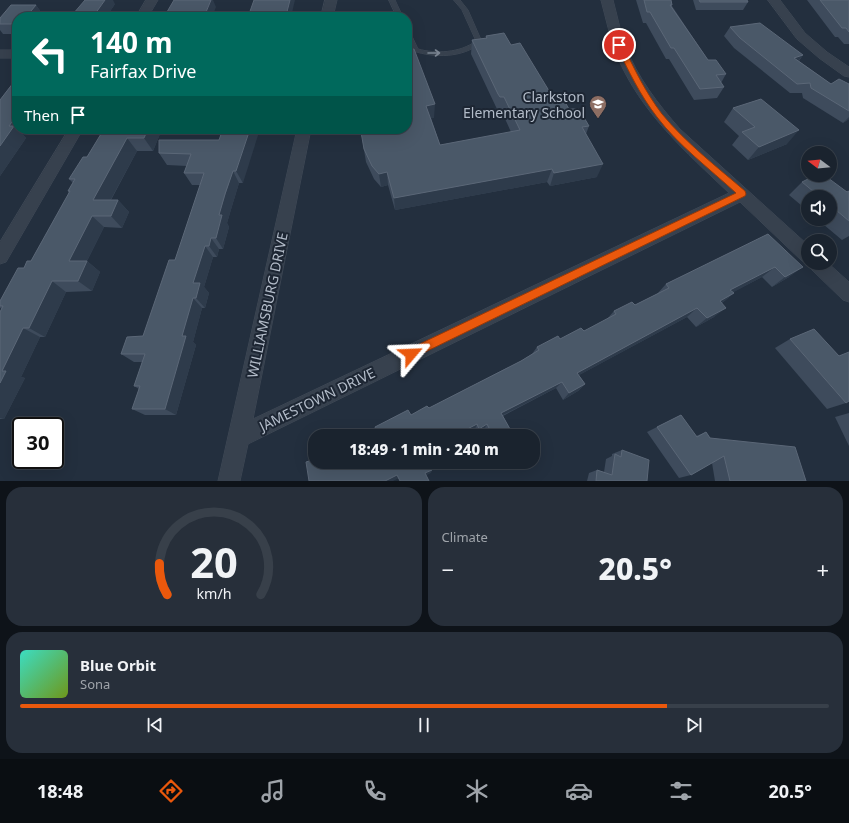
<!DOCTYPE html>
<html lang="en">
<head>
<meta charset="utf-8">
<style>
	body { margin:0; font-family:"Noto Sans",sans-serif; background:#272f3a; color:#f1f3f6; height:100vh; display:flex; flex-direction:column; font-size:15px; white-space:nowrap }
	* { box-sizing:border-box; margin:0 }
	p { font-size:13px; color:#9fa4aa }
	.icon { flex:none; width:22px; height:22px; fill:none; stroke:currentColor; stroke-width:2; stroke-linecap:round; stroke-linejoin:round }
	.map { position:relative; height:481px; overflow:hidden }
	.side { display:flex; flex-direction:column; gap:6px; padding:6px; background:#0e1319; flex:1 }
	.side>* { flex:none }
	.top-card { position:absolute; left:12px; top:12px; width:400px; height:122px; border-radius:16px; box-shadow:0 4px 16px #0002,0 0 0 1px #38404a; background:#00695c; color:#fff; overflow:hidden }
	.needle { width:26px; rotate:286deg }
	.buttons { position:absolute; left:801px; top:146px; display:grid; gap:8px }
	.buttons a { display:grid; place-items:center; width:36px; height:36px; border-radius:50%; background:#1a232e; box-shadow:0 4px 16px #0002,0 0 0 1px #38404a; font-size:20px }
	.speed { position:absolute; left:12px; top:417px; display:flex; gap:8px; font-size:20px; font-weight:700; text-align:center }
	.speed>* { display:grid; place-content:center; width:52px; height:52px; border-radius:50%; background:#1a232e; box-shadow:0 4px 16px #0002,0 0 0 1px #38404a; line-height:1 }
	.speed .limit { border:2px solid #111; border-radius:6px; background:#fff; color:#111 }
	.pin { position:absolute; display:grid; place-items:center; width:34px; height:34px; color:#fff; margin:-17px; border:2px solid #fff; border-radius:50%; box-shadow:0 1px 4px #0007 }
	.me { position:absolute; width:44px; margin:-22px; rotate:64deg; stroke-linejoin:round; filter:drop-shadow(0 0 3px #0008) }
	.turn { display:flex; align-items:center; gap:14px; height:84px; padding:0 12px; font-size:18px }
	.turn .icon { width:52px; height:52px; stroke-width:2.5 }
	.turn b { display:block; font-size:28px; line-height:34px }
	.then { display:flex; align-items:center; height:38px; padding:0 12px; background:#0003; gap:8px; font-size:15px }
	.big { font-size:30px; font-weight:800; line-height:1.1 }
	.side .card { flex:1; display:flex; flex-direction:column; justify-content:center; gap:6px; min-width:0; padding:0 14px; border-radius:16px; background:#272f3a }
	.side .dial { align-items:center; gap:0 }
	.dial svg { height:104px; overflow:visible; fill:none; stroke:#38404a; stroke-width:7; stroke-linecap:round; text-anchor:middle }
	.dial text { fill:#f1f3f6; stroke:none }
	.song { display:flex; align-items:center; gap:12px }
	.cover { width:48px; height:48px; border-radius:6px; background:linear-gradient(135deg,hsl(170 70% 55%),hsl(80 70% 35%)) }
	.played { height:4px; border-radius:2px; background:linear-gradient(90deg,#ea580c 80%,#38404a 80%) }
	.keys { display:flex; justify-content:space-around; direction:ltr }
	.heat { display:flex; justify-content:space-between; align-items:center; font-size:22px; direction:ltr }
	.side .tiles { flex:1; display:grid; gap:6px; grid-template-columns:1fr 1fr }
	.card:last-child { grid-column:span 2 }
	.trip { position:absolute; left:308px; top:429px; width:232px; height:40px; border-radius:16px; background:#1a232e; box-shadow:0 4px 16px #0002,0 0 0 1px #38404a; font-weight:800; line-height:40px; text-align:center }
	.tabs { display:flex; height:64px; justify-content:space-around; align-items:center; background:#0a0e12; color:#9fa4aa }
	.tabs .icon { width:28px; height:28px }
	.tabs .active { color:#ea580c }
	.tabs b { font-size:18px; color:#f1f3f6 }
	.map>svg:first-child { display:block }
</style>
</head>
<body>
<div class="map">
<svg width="849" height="481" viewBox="0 0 849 481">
	<rect width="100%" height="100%" fill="#232f3e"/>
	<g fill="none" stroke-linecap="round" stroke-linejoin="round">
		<defs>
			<g id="lane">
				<polygon points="389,0 395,0 403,17 397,17"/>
				<path d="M 454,0 L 460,0 L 468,10 L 482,42 L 481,43 C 462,58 435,58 413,51 L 407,39 L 407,30 L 410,32 L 418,49 C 436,54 460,53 476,41 L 462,10 Z"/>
			</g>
			<g id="street">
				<polygon points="146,0 158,0 148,17 136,17"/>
				<polygon points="325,0 337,0 333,17 321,17"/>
				<path d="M 601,0 L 613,0 C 617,15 620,30 625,45 C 637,77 658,104 680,129 L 808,245 L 808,263 L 828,263 L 849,282 L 849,302 L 843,300 L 810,268 L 807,263 L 802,261 L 740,202 L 248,444 L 240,481 L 218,481 L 297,129 L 311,129 L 253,419 L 729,193 C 686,152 641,113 617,56 C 610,38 606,19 601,0 Z"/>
				<polygon points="768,0 780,0 805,33 827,52 849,67 849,77 844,76 819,58 797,39"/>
				<rect x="0" y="50" width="17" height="8"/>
				<polygon points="69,129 83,129 6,262 0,264 0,242"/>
			</g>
		</defs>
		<use href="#lane" stroke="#404a57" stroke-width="1"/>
		<use href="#street" stroke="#404a57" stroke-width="1"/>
		<use href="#lane" fill="#37414e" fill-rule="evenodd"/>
		<use href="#street" fill="#37414e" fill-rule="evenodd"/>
	</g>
	<g fill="#3e4b5c">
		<polygon points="636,0 671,0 672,5 672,6 708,60 726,74 721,83 724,87 717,98 694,100 669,59 666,59 646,23 643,23"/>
		<polygon points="693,0 747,0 748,2 743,10 696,10"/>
		<polygon points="807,0 849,0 849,44 844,44 838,37 835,37"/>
		<polygon points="115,4 106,17 75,17 73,14"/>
		<polygon points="36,5 43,15 17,17 17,34 3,34 0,30 0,18"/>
		<polygon points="730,27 803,55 799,61 831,84 849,84 849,119 843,123 803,98 802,93 790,93 734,48 724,36"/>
		<polygon points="486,36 511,45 554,99 569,109 589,126 586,134 597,177 550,186 547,182 395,210 388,185 381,187 374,179 366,162 361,132 407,50 434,118 431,118 440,145 511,132 501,110 498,111 496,107 471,54 472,40 486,38"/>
		<polygon points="17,60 23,135 26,138 0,176 0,100 15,80 12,75"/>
		<polygon points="733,108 787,144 748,160 732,145 739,136 724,122"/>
		<polygon points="104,129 162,129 153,151 137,151 111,200 118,200 129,212 122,228 104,227 87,261 100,272 92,291 66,292 45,337 40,337 21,377 25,378 4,419 0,419 0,312 2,309 0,308 0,301 24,268 31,261 69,193 68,191 73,183 69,179 87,157"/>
		<polygon points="223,129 243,183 239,183 232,206 227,223 229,227 223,249 219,249 217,257 213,257 204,287 209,293 205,308 202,308 193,342 196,345 176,415 145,415 132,409 139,389 134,386 142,362 134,362 121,354 143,336 175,260 200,185 192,185 184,173 187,166 167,165 159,153 219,140"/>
		<polygon points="802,182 847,192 849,191 849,236 842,240 817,219 830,219 830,197 808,197 808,211 789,195"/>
		<polygon points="768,234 789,277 772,287 762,277 733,292 734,293 722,303 714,317 696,327 687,317 579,375 585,384 578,391 563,400 556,388 503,416 510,429 506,434 502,436 487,436 484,430 477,434 475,429 377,433 411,415 429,408 521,361 532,354 537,347 584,331 607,319 614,311 635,305 657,294 666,284"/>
		<polygon points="790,339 846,403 827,409 775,348"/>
		<polygon points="849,413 849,446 835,417"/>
		<polygon points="681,415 696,436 706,432 710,438 806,481 715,481 712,463 691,475 679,478 647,432"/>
		<polygon points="622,450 647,481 587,481 589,473 597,470 604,472 606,459 612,456 612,454"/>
	</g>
	<g fill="#2e3b4b">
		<polygon points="105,0 113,0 115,4 106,17 97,17 95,14"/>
		<polygon points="211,0 213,0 216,7 212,17 204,17"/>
		<polygon points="290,0 295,0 291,17 287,17"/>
		<polygon points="36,5 43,15 41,17 26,17"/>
		<polygon points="17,21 17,28 14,24"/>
		<polygon points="803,55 796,64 794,58"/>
		<polygon points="435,104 434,118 426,119 426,106"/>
		<polygon points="17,115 17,129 27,129 23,135 26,138 0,176 0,146 9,126"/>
		<polygon points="849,117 849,119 843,123"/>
		<polygon points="148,129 162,129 153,151 144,138"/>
		<polygon points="250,129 260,129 243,183 236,171"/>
		<polygon points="799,130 787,144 748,160 759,147"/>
		<polygon points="127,138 137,151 104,212 93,200"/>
		<polygon points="603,164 597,177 550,186 554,173"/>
		<polygon points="552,169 547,182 395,210 394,198"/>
		<polygon points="233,171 239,183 227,223 229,227 223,249 216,238 219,215"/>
		<polygon points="387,172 388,185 381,187 379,174"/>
		<polygon points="118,200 129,212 122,228 111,216"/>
		<polygon points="92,216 104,227 87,261 100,272 92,291 78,281 69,261"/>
		<polygon points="211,238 219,249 217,257 209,246"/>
		<polygon points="205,246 213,257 204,287 209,293 205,308 196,298 193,283"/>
		<polygon points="775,267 762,277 719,300 730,290"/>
		<polygon points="803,267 789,277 772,287 785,277"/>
		<polygon points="52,281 66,292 45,337 29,328"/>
		<polygon points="734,293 722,303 720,301"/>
		<polygon points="193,298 202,308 193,342 196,345 176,415 165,409 182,336"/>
		<polygon points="697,308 687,317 570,380 577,373"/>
		<polygon points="726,308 714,317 696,327 707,318"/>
		<polygon points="23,328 40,337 21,377 25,378 4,419 0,418 0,383 2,371"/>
		<polygon points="562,382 556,388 497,418 501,413"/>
		<polygon points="585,384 578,391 563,400 569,393"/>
		<polygon points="477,424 475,429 462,436 454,436"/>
		<polygon points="487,424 484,430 477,434 479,429"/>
		<polygon points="510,429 506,434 502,436 497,436"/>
		<polygon points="432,470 431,473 425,476 425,473"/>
		<polygon points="397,475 399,478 393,481 385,481"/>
	</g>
	<g fill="#4a5868" stroke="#5b6777">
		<polygon points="85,0 105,0 95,14 73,14"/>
		<polygon points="174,0 211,0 204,17 164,17"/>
		<polygon points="254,0 290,0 286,16 283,16 283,17 248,17"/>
		<polygon points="644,0 671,0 672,5 670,5 708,60 716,60 726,74 716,75 724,87 700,89 674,48 671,48 650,12 647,12"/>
		<polygon points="699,0 747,0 748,2 700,2"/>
		<polygon points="820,0 849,0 849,32 846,28 842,28"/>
		<polygon points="11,5 36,5 26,17 17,17 17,21 14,24 0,24 0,18"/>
		<polygon points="760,23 803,55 794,58 831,84 839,79 849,84 849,111 811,88 810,83 797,84 740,38 730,27"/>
		<polygon points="504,33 511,45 520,43 554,99 562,97 569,109 579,109 589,126 582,127 603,164 554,173 552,169 394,198 387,172 379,174 372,166 364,149 361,132 362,129 407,129 407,50 414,49 435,104 426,106 440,145 520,130 504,97 500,97 498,94 472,40 487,38 486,36"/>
		<polygon points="17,60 17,77 14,77 16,75 12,75"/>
		<polygon points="17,78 17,115 9,126 14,126 0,146 0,100"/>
		<polygon points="761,99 799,130 759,147 742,132 755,127 733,108"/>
		<polygon points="104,129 148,129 144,138 127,138 93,200 118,200 111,216 92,216 69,261 87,261 78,281 52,281 29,328 23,328 2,371 6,371 0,383 0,312 3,306 0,306 0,301 18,268 24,268 27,261 31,261 70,191 68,191 75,179 69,179 83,157 87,157"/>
		<polygon points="223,129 250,129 236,171 233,171 225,194 219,215 222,215 216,238 211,238 209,246 205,246 193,283 200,283 196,298 193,298 182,336 186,336 165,409 132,409 140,386 134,386 145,354 121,354 127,337 143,336 169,260 175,260 204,173 184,173 191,154 159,153 159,140 219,140"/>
		<polygon points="816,175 824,175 847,192 849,191 849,221 830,205 830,197 820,197 802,182"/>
		<polygon points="768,234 803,267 785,277 775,267 730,290 734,293 720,301 726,308 707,318 697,308 577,373 585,384 569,393 562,382 501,413 510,429 497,436 493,436 487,424 479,429 477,424 454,436 372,436 377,433 375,427 408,410 411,415 427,406 429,408 521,361 539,350 537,347 558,336 560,339 581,328 584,331 616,314 614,311 632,302 635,305 669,288 666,284"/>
		<polygon points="814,329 839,356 849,352 849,401 846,403 790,339"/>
		<polygon points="681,415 697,437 706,432 710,438 795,447 806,481 730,481 724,456 691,475 657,427"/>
		<polygon points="622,450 649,460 647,481 596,481 597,470 612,475 615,454 621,457"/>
		<polygon points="315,459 315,462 428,462 432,470 425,473 429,481 400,481 397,475 385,481 309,481 306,462"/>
	</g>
	<defs><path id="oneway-shaft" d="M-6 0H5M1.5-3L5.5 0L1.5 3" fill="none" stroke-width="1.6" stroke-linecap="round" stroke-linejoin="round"/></defs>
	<use stroke="#7b8592" href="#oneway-shaft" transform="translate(434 53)"/>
	<path fill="#ea580c" stroke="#983908" d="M 619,43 L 623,45 C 634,69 646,93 662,114 C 686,143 717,167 745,191 L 746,194 L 745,196 L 415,357 L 411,359 L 407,357 L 406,354 L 407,350 L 736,193 C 710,169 678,145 657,117 C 640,95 628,70 616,45 Z"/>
	<defs>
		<symbol id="school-pin" viewBox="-11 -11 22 30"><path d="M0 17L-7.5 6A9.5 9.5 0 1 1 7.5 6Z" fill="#8d6e63" stroke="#1d2633"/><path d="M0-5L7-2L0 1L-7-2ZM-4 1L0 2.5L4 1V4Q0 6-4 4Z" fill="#fff"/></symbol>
	</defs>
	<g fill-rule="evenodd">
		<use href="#school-pin" x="588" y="94" width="20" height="27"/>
	</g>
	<g text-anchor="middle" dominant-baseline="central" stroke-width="4" stroke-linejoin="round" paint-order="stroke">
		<g font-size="14" fill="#b3bcc9" stroke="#1d2633" text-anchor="end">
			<text x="585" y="96">Clarkston<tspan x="585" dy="16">Elementary School</tspan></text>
		</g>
		<g font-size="14" fill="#b3bcc9" stroke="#1d2633">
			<text transform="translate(267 305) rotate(-78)">WILLIAMSBURG DRIVE</text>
			<text transform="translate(317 399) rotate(-26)">JAMESTOWN DRIVE</text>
		</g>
	</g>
</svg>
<div class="buttons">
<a><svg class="needle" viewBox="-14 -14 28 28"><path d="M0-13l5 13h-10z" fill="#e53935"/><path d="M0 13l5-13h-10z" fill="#9fa4aa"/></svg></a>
<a><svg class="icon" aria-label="sound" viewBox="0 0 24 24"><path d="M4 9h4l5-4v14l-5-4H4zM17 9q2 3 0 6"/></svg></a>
<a><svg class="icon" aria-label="search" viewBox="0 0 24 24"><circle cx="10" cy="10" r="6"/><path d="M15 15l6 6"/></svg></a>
</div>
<div class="speed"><div class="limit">30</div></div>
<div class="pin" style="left:619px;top:45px;background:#d93025"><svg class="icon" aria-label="arrive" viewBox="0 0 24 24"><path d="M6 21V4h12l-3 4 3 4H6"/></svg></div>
<svg class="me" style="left:411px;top:354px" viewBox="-20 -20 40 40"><path d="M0-17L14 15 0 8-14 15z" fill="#ea580c" stroke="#fff" stroke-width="4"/></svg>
<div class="trip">18:49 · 1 min · 240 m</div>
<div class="top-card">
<div class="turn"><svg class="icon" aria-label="left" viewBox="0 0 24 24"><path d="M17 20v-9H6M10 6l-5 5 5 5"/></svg><div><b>140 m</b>Fairfax Drive</div></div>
<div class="then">Then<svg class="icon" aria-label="arrive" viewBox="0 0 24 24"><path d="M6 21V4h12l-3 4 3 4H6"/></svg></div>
</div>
</div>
<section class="side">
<div class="tiles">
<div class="card dial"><svg viewBox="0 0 100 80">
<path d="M14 69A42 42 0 1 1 86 69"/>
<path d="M14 69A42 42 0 0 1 8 45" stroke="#ea580c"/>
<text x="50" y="56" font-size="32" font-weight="700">20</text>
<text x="50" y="72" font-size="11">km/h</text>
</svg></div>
<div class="card"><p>Climate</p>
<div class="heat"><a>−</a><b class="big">20.5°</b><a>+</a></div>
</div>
<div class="card">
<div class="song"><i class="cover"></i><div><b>Blue Orbit</b><p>Sona</p></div></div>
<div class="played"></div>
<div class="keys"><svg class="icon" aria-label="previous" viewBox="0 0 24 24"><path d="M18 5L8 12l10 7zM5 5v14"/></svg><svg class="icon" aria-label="pause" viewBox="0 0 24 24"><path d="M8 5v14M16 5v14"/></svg><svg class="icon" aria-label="next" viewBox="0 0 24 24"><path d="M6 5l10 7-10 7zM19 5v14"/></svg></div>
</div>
</div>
</section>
<nav class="tabs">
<b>18:48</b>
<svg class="icon active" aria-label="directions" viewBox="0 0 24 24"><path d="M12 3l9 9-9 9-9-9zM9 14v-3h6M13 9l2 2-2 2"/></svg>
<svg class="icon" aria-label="music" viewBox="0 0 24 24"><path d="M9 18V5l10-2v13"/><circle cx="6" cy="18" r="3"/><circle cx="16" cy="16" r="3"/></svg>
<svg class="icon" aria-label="phone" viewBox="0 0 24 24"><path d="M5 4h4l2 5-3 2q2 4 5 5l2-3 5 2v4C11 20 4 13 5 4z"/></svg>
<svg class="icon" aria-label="climate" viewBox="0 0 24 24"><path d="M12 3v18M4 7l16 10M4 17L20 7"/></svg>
<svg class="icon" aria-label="car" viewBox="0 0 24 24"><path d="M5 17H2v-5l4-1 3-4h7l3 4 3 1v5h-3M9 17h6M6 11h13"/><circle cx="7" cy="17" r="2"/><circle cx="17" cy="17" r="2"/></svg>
<svg class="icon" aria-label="filters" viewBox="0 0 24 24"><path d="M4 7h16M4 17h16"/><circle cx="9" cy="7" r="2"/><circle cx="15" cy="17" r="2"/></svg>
<b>20.5°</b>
</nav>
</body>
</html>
